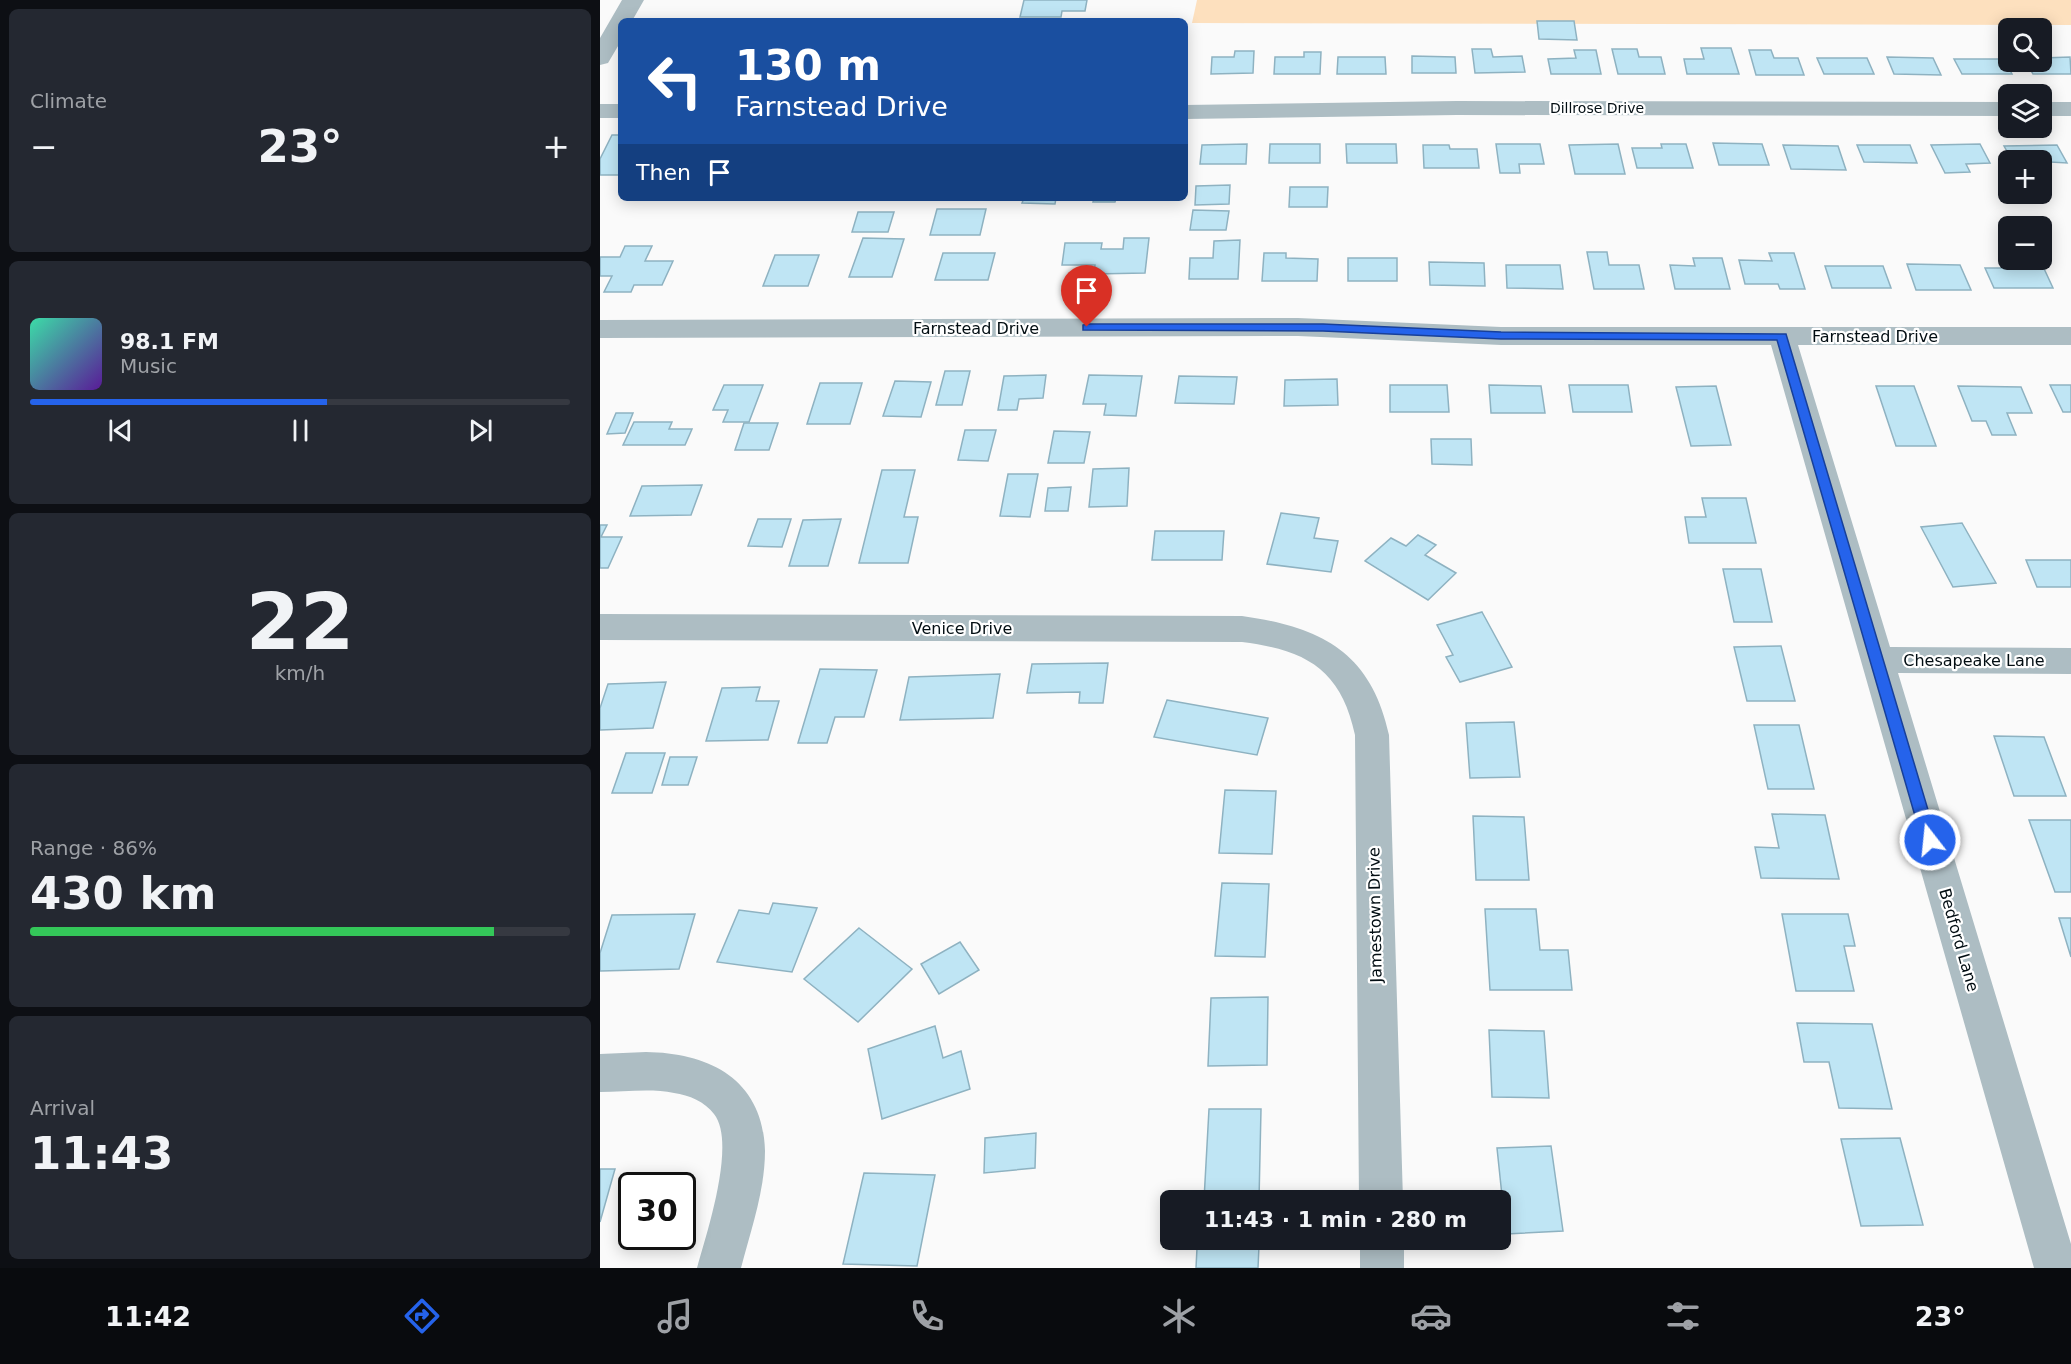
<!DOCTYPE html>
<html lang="en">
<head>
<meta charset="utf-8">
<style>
	body { margin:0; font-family:"DejaVu Sans",sans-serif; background:#242831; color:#f1f3f6; height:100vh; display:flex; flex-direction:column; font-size:22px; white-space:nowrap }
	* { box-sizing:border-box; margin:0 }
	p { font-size:20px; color:#9ea1a6 }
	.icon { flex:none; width:33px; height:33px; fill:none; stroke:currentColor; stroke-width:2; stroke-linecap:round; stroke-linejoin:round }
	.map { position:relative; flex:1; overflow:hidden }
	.drawer { display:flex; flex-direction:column; gap:9px; padding:9px; background:#0d0f14; width:600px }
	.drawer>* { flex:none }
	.hud { position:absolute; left:18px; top:18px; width:570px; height:183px; border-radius:9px; box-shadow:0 3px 15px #0003; background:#1a4fa0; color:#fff; overflow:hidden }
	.controls { position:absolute; left:1398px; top:18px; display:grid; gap:12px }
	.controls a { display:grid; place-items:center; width:54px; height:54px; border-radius:9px; background:#171b24; box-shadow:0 3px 15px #0003; font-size:30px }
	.speed { position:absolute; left:18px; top:1172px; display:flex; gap:12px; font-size:30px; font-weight:700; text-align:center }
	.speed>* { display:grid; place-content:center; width:78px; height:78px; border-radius:50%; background:#171b24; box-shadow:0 3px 15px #0003; line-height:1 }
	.speed .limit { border:3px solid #111; border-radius:9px; background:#fff; color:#111 }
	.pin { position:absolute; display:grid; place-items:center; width:51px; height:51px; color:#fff; margin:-62px -26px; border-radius:50% 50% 50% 0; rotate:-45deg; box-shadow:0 0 6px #0007 }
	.pin .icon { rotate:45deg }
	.me { position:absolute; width:66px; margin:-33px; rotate:344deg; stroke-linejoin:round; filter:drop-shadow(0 0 4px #0008) }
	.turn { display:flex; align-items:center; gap:21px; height:126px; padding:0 18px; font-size:27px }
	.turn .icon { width:78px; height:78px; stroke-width:2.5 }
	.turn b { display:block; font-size:42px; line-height:51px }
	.then { display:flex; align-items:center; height:57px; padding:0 18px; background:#0003; gap:12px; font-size:22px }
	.big { font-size:45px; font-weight:700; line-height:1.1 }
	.drawer .tile { flex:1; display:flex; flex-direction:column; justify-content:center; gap:9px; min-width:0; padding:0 21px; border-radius:9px; background:#242831 }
	.drawer .dial { align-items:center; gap:0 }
	.dial b { font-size:78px; line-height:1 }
	.song { display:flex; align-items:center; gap:18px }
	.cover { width:72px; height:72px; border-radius:9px; background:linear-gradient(135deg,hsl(160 70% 55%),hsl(270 70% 35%)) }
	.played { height:6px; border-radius:3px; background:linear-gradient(90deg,#2563eb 55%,#363941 55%) }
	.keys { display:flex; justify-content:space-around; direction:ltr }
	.heat { display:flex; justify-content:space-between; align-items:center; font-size:33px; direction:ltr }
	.charge { height:9px; border-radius:4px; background:linear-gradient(90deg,#34c759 86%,#363941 0) }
	.trip { position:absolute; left:560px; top:1190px; width:351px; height:60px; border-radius:9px; background:#171b24; box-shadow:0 3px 15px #0003; font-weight:700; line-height:60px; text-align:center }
	.menu { display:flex; height:96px; justify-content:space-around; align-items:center; background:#090b0e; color:#9ea1a6 }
	.menu .icon { width:42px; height:42px }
	.menu .current { color:#2563eb }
	.menu b { font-size:27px; color:#f1f3f6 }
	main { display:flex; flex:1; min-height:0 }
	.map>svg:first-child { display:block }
</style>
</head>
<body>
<main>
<section class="drawer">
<div class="tile"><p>Climate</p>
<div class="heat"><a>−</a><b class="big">23°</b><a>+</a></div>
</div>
<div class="tile">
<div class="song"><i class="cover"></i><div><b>98.1 FM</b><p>Music</p></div></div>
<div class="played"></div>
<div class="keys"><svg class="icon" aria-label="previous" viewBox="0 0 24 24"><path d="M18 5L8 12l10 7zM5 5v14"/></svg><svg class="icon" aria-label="pause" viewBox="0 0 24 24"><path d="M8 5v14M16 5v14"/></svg><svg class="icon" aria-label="next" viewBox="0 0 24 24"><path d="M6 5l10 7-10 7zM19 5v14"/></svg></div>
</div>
<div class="tile dial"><b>22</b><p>km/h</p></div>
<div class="tile"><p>Range · 86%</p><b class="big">430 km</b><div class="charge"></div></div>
<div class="tile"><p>Arrival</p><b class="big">11:43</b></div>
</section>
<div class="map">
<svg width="1471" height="1268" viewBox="0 0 1471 1268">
	<rect width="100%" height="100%" fill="#fafafa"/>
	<polygon fill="#fde0be" points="597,0 1471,0 1471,25 592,23"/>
	<g fill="#bfe5f4" stroke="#8eb2c1" stroke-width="1.5">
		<polygon points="424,0 487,0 485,11 462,11 461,17 420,17"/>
		<polygon points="937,21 974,21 977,40 939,39"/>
		<polygon points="1101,48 1131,48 1139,74 1087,74 1084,59 1104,59"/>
		<polygon points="872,49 891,49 893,57 922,56 925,72 875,73"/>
		<polygon points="1012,49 1037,49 1039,57 1061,57 1065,74 1018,74"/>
		<polygon points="974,50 996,50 1001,74 951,74 948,59 976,58"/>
		<polygon points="1149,50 1171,50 1174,58 1198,58 1204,75 1156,75"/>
		<polygon points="635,51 654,51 653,73 611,74 612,57 634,57"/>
		<polygon points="704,52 721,52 720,74 674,74 675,57 704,57"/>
		<polygon points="812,56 855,57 856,73 812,73"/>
		<polygon points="738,57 785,57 786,74 737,74"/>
		<polygon points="1287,57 1333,58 1341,75 1294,74"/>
		<polygon points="1470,57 1471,74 1433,74 1426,62 1442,62 1442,58"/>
		<polygon points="1217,58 1267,58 1274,74 1224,74"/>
		<polygon points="1354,59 1404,59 1412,74 1362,74"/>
		<polygon points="12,135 21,135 21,175 0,175 0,159"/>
		<polygon points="1113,143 1162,144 1169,165 1119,165"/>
		<polygon points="647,144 646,164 600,164 602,145"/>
		<polygon points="670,144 720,144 720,163 669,163"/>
		<polygon points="746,144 796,144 797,163 747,163"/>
		<polygon points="896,144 940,144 944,164 919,164 920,173 900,173"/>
		<polygon points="1018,144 1025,174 975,174 969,145"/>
		<polygon points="1061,144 1086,144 1093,168 1037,168 1032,148 1062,148"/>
		<polygon points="1380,144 1390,163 1366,164 1370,172 1345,173 1331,145"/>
		<polygon points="823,145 849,145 850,149 877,149 879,168 824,168"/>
		<polygon points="1183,145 1238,146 1246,170 1191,169"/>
		<polygon points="1257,145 1310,145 1317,163 1264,162"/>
		<polygon points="1457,145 1467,163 1412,160 1404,146"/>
		<polygon points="630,185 629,204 595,205 596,186"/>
		<polygon points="690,187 728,187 727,207 689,207"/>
		<polygon points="424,198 456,198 455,204 422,203"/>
		<polygon points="494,198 516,198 515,202 493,202"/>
		<polygon points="337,209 386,209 380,235 330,235"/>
		<polygon points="593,210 629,211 626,230 590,230"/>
		<polygon points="258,212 294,212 288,232 252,232"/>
		<polygon points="263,238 304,239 292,277 249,277"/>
		<polygon points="524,238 549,238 545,273 494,274 495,265 462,265 465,243 502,243 501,249 523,249"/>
		<polygon points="640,240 638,279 589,279 590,258 613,258 614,241"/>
		<polygon points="25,246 52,246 45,261 73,261 62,285 34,285 31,292 4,292 12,276 0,276 0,257 20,257"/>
		<polygon points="987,252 1007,252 1009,265 1039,265 1044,289 994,289"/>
		<polygon points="343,253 395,253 388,280 335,280"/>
		<polygon points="664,253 686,253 686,258 718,259 717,281 662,281"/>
		<polygon points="1169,253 1194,253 1205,289 1180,289 1178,284 1145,284 1139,260 1172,261"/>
		<polygon points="175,255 219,255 208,286 163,286"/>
		<rect x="748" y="258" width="49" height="23"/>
		<polygon points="1093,258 1122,258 1130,289 1075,289 1070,265 1095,266"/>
		<polygon points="1412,260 1440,260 1453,288 1394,288 1385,268 1416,268"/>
		<polygon points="829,262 884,263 885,286 830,285"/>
		<polygon points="1307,264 1360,265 1371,290 1316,290"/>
		<polygon points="906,265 960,265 963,289 907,288"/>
		<polygon points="1225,266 1283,266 1291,288 1232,288"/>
		<polygon points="345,371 370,371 362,405 336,405"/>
		<polygon points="446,375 443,398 419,399 417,410 398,410 404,376"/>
		<polygon points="489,375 542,376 536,416 504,415 506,404 483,404"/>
		<polygon points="579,376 637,377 634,404 575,403"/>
		<polygon points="737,379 738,405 684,406 685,380"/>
		<polygon points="295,381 331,382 321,417 283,416"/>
		<polygon points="220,383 262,383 250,424 207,424"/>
		<polygon points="124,385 163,385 149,422 123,422 128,410 113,410"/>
		<polygon points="790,385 847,385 849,412 790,412"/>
		<polygon points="889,385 941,386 945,413 891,413"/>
		<polygon points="969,385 1028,385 1032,412 973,412"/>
		<polygon points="1450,385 1471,385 1471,412 1463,412"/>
		<polygon points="1116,386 1131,445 1091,446 1076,387"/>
		<polygon points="1276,386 1314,386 1336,446 1296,446"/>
		<polygon points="1358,386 1421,387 1432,413 1407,413 1416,435 1392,435 1386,421 1372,421"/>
		<polygon points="16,413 33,413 25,433 7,434"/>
		<polygon points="34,422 72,422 69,429 92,429 85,445 23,445"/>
		<polygon points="144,423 178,423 169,450 135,450"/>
		<polygon points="365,430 396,430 388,461 358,460"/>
		<polygon points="454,431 490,432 484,463 448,463"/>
		<polygon points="831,439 871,439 872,465 832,464"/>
		<polygon points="529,468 527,506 489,507 493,469"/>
		<polygon points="282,470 315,470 304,517 318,517 308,563 259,563"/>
		<polygon points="408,474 438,474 430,517 400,516"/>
		<polygon points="102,485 91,515 30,516 42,486"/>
		<polygon points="471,487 468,511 445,511 448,488"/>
		<polygon points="1102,498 1146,498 1156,543 1089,543 1085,517 1106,517"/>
		<polygon points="681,513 719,518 714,538 738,541 731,572 667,564"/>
		<polygon points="158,519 191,519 182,547 148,546"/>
		<polygon points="241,519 228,566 189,566 203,520"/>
		<polygon points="1362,523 1396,583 1353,587 1321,527"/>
		<polygon points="0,525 7,525 1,537 22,537 8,568 0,568"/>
		<polygon points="555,531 624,531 622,560 552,560"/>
		<polygon points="818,535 836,545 825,555 856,573 828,600 765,561 791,538 806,546"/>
		<polygon points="1426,560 1471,560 1471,587 1437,587"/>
		<polygon points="1123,569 1161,569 1172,622 1134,622"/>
		<polygon points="882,612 912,667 860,682 846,657 853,655 837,625"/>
		<polygon points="1181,646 1195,701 1147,701 1134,647"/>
		<polygon points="508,663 503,703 479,703 480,692 427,693 432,664"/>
		<polygon points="220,669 277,670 264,717 235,717 227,743 198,743"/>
		<polygon points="400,674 393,718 300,720 309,677"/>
		<polygon points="66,682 53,728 0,730 0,708 8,684"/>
		<polygon points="160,687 156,701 179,701 168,740 106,741 122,688"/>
		<polygon points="567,700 668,718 657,755 554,737"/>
		<polygon points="914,722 920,777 870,778 866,723"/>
		<polygon points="1154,725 1199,725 1214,789 1168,789"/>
		<polygon points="1394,736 1444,737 1466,796 1414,796"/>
		<polygon points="26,753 65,753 52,793 12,793"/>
		<polygon points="70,757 97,757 88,785 62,785"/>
		<polygon points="625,790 676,791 672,854 619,853"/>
		<polygon points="1172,814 1225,815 1239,879 1161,878 1155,847 1179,848"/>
		<polygon points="873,816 924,817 929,880 876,880"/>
		<polygon points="1429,820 1471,820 1471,892 1455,892"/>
		<polygon points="622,883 669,884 665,957 615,956"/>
		<polygon points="173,903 217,908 192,972 117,962 139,910 169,914"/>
		<polygon points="885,909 936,909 940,950 968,950 972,990 890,990"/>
		<polygon points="95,914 79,969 0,971 0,953 12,915"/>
		<polygon points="1182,914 1248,914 1255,946 1244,946 1254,991 1196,991"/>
		<polygon points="1459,918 1471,918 1471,957"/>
		<polygon points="259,928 312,969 258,1022 204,979"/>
		<polygon points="360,942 379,970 339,994 321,964"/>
		<polygon points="668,997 667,1065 608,1066 611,998"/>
		<polygon points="1197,1023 1272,1024 1292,1109 1239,1108 1229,1062 1204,1062"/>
		<polygon points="335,1026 343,1058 361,1051 370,1089 282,1119 268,1049"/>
		<polygon points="889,1030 944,1031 949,1098 892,1097"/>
		<polygon points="609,1109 661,1109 659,1200 604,1200"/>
		<polygon points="436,1133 435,1168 384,1173 385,1138"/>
		<polygon points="1300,1138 1323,1225 1261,1226 1241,1139"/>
		<polygon points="951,1146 963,1231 906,1234 897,1148"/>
		<polygon points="0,1169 15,1169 0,1222"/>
		<polygon points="264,1173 335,1175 317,1266 243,1264"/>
		<polygon points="659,1246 658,1268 596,1268 597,1248"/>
	</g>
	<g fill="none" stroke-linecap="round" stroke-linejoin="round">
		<g fill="#adbdc3" fill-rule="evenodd">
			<polygon points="22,0 44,0 32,21 21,21 21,41 8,63 0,65 0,38"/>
			<polygon points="857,101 1408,102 1408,116 857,115 585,119 585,105"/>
			<rect x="1442" y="102" width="29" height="14"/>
			<rect x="0" y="104" width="21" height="14"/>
			<polygon points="698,318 901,327 1471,327 1471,345 1198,345 1290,647 1471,648 1471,674 1298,673 1471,1244 1471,1268 1434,1268 1171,345 901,345 698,336 0,338 0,320"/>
			<path d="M 0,614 L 642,616 C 721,627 771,652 789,735 L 803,1200 L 759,1200 L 755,735 C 741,669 706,650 642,642 L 0,640 Z"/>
			<path d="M 46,1052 C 111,1053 163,1080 165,1151 C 165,1190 151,1230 141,1268 L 97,1268 C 106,1235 137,1143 114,1114 C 105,1102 89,1095 74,1093 C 51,1088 24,1092 0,1092 L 0,1054 Z"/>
			<rect x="760" y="1239" width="44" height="29"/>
		</g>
	</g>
	<polygon fill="#2563eb" stroke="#184099" stroke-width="1.5" points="487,324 723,324 901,332 1186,334 1337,840 1335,845 1330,847 1322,840 1177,340 901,339 723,331 483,330 483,325"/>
	<g text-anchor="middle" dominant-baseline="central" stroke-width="4.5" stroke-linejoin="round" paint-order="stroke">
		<g font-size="14" fill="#020d12" stroke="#fff">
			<text x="997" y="108">Dillrose Drive</text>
		</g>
		<g font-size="16" fill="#020d12" stroke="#fff">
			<text x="376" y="328">Farnstead Drive</text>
			<text x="1275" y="336">Farnstead Drive</text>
			<text x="362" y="628">Venice Drive</text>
			<text x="1374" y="660">Chesapeake Lane</text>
			<text transform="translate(775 915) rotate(-91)">Jamestown Drive</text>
			<text transform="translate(1359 940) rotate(74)">Bedford Lane</text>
		</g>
	</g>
</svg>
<div class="controls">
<a><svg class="icon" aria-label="search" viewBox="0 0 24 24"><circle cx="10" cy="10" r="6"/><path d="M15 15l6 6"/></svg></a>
<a><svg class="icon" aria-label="layers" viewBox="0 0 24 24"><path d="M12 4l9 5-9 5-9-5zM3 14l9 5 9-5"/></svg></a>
<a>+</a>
<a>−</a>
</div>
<div class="speed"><div class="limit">30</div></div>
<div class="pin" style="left:487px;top:327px;background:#d93025"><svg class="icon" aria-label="arrive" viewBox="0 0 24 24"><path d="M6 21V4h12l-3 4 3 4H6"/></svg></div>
<svg class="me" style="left:1330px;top:840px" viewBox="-20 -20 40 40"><circle r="17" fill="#2563eb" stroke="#fff" stroke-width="3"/><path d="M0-11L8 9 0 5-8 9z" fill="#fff"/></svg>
<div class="trip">11:43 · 1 min · 280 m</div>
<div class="hud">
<div class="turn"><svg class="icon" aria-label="left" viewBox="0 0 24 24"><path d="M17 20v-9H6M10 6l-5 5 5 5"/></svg><div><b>130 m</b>Farnstead Drive</div></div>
<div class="then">Then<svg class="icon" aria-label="arrive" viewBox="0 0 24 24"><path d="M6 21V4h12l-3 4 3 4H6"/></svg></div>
</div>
</div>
</main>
<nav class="menu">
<b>11:42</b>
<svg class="icon current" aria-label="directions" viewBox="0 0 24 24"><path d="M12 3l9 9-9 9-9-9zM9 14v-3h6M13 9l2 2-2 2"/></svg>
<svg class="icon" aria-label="music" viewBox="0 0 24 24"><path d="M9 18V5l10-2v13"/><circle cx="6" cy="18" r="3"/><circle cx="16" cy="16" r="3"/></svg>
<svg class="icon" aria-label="phone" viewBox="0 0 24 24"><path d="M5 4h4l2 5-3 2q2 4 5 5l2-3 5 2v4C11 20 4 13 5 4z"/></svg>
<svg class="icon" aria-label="climate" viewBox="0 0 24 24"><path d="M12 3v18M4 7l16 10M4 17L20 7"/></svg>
<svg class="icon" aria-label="car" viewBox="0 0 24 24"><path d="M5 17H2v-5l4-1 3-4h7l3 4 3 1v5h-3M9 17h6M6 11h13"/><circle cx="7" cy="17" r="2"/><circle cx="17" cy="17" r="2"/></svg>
<svg class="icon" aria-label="filters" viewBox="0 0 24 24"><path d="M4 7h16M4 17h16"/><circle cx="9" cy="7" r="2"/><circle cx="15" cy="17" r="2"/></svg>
<b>23°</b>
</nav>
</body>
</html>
